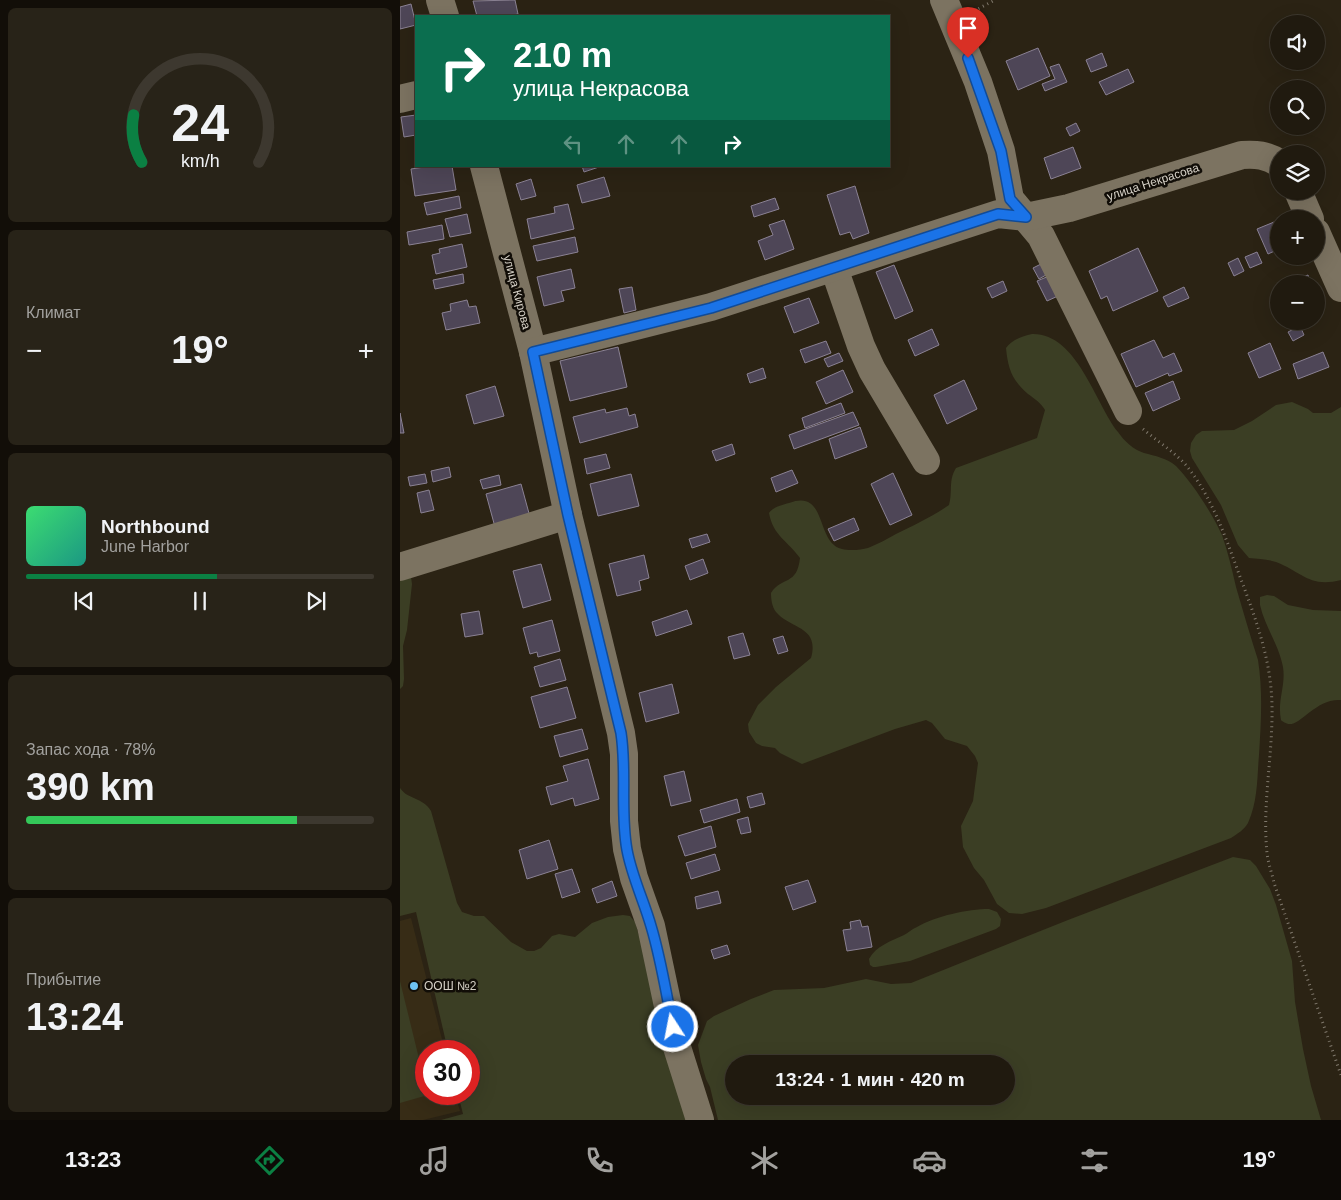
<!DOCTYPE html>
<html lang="ru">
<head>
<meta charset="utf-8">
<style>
	body { margin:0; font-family:Helvetica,sans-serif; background:#282318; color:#f1f3f6; height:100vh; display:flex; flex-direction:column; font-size:19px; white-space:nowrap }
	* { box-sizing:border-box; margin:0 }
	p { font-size:16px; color:#a2a19e }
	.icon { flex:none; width:28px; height:28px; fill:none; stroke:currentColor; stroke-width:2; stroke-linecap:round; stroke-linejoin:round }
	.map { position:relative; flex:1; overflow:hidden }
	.drawer { display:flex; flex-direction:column; gap:8px; padding:8px; background:#120e08; width:400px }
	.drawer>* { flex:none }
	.guide { position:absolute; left:15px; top:15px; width:475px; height:152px; border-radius:0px; box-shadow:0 5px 20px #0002,0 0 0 1px #3d382f; background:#0b6e4f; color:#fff; overflow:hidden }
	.controls { position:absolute; left:870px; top:15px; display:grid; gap:10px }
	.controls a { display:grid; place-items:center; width:55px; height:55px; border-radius:50%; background:#201a0f; box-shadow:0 5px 20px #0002,0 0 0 1px #3d382f; font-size:25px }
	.speed { position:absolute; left:15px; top:1040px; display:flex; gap:10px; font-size:25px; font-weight:700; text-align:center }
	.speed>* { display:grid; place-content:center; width:65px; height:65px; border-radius:50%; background:#201a0f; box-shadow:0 5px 20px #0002,0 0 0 1px #3d382f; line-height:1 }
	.speed .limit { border:8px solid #d22; background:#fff; color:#111 }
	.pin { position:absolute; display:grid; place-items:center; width:42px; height:42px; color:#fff; margin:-51px -21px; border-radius:50% 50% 50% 0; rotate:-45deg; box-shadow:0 0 5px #0007 }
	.pin .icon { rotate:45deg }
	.me { position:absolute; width:55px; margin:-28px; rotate:349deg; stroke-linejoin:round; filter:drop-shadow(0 0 4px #0008) }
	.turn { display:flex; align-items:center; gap:18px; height:105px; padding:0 15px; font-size:22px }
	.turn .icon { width:65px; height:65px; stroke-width:2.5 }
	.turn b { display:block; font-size:35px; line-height:42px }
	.lanes { display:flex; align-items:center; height:48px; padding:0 15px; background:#0003; justify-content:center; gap:25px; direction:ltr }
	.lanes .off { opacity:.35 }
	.big { font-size:38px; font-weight:800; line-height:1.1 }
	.drawer .tile { flex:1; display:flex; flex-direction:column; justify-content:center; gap:8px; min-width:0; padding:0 18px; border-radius:8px; background:#282318 }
	.drawer .dial { align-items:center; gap:0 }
	.dial svg { height:130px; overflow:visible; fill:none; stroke:#3d382f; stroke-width:7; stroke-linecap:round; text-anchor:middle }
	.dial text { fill:#f1f3f6; stroke:none }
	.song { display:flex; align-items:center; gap:15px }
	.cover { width:60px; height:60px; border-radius:8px; background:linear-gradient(135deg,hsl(140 70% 55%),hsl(170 70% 35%)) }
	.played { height:5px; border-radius:2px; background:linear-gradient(90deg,#0b8043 55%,#3d382f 55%) }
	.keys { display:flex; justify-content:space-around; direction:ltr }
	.heat { display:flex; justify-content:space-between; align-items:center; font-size:28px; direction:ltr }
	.charge { height:8px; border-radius:4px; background:linear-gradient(90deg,#34c759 78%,#3d382f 0) }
	.trip { position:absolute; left:325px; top:1055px; width:290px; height:50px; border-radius:25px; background:#201a0f; box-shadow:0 5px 20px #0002,0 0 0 1px #3d382f; font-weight:800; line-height:50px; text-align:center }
	.tab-bar { display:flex; height:80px; justify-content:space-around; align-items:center; background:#0d0a06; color:#a2a19e }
	.tab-bar .icon { width:35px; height:35px }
	.tab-bar .active { color:#0b8043 }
	.tab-bar b { font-size:22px; color:#f1f3f6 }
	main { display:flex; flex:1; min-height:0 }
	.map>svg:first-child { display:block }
</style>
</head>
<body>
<main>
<section class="drawer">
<div class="tile dial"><svg viewBox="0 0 100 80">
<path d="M14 69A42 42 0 1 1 86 69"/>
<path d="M14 69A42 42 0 0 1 9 40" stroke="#0b8043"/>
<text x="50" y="56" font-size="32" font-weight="700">24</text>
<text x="50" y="72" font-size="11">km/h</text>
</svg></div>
<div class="tile"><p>Климат</p>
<div class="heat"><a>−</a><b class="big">19°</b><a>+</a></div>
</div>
<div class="tile">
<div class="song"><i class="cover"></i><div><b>Northbound</b><p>June Harbor</p></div></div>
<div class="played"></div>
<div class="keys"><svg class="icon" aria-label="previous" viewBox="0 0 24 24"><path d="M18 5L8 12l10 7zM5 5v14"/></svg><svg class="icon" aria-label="pause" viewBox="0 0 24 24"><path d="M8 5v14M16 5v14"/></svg><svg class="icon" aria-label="next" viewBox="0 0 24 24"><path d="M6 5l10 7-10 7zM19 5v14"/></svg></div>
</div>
<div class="tile"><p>Запас хода · 78%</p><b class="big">390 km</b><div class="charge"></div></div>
<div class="tile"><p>Прибытие</p><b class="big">13:24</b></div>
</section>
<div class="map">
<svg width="941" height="1120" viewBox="0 0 941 1120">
	<rect width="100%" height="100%" fill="#2b2314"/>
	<polygon fill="#372c16" points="11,918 45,1051 26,1051 26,1094 55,1094 60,1111 23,1120 0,1120 0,921"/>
	<g fill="#3b3e24" fill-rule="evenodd">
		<path d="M 632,334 C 677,333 695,403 718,432 C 724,441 734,450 744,453 C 755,456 767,458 776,466 C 792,482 813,515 822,535 C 828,552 832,570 836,587 C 843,611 850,635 858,660 C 863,692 861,723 859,755 C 857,778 858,801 848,823 C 844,830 837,834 831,838 L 646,908 L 622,914 L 609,913 L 597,904 L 584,880 L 574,868 L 563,847 L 561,826 L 573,801 L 578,763 L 575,756 L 567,746 L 545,739 L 532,723 L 526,720 L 495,729 L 402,764 L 380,753 L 375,748 L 362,746 L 356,743 L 349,732 L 348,724 L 358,705 L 376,687 L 411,658 C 420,626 390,629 376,612 C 372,607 371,599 371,593 C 382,576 397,586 400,558 C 388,541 373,536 369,513 C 373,507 382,505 389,503 C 428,488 415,543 442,549 C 449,551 461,550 468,548 C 478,544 487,539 496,534 C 514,525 532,517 549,505 C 553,491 548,481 556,468 L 637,438 L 645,410 C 641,403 635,399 628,394 C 612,380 608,369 606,348 C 612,340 622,336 632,334 Z"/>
		<path d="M 892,402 L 908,409 L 913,413 L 931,413 L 941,407 L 941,580 C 909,588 902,572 876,562 C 867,559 858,559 849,558 L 838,545 L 821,505 L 792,458 L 790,451 L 791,443 L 796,435 L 802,431 L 834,430 L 852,421 L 876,405 Z"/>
		<polygon points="0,576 11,577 12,584 7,630 3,646 4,679 3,686 0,689"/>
		<path d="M 867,595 L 874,596 L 888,605 L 913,610 L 941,611 L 941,700 C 916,698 901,726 888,724 C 888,724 881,721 881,720 C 877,700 886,686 883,667 C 879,645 865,627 860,605 L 860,597 Z"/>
		<path d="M 0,788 C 8,800 23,797 31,811 L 57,903 L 62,912 L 74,916 L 84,916 L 111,942 L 127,951 L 134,951 L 141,948 L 152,936 L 159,934 L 175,937 L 192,923 L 208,917 L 223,915 L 230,916 L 235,922 L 293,1120 L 41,1120 L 63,1114 L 58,1094 L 69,1094 L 69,1051 L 48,1051 L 16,912 L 0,916 Z"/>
		<path d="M 833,857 L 850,860 L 856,866 L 870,889 L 876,905 L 892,961 L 895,1002 L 903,1049 L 911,1086 L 921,1120 L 318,1120 L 310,1087 L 306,1079 L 301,1062 L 298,1045 L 307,1021 L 314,1016 L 351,999 L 374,990 L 424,988 L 466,979 L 491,984 L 511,983 L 668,920 ZM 334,1064 L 606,1064 L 606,1096 L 334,1096 Z"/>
		<path d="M 589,909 L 597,912 L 601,919 L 600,926 L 596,929 L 510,961 L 476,967 L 473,967 L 470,965 L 469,959 C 476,946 491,941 504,935 C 508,933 512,929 517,927 C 536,916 568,909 589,909 Z"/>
		<polygon points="0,981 26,1087 26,1094 28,1095 0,1103"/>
	</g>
	<g fill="#4e4657" stroke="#8b8294">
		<polygon points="115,0 118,14 107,16 77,16 73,1"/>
		<polygon points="11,4 16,25 0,29 0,7"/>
		<polygon points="638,48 650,76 618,90 606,61"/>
		<polygon points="702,53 707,66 691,72 686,60"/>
		<polygon points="659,64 667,82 645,91 642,84 655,79 650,67"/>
		<polygon points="728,69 734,82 706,95 699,82"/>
		<polygon points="16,115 16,135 4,137 1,117"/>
		<polygon points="676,123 680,131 670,136 666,128"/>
		<polygon points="673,147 681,168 651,179 644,158"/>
		<polygon points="31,166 52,166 56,190 15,196 11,169"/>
		<polygon points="182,166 202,166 184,172"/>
		<polygon points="204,177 210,196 182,203 177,185"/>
		<polygon points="131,179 136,196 121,200 116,184"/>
		<polygon points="455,186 469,233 453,239 450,232 440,235 427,195"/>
		<polygon points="59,196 61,208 27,215 24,203"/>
		<polygon points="375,198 379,209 354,217 351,206"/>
		<polygon points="168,204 174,229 131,239 127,219 155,213 154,207"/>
		<polygon points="67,214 71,233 50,237 45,219"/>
		<polygon points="384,220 394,249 365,260 358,241 373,235 369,225"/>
		<polygon points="879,220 879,249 868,254 857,229"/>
		<polygon points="42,225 44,239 9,245 7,232"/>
		<polygon points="175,237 178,252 137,261 133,246"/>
		<polygon points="62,244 67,267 36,274 32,255 40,253 39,249"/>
		<polygon points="738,248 758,291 713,311 707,296 701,299 689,271"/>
		<polygon points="857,252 862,263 850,268 845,257"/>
		<polygon points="838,258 844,271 834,276 828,263"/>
		<polygon points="641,264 646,275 639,279 633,268"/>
		<polygon points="494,265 513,311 495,319 476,272"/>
		<polygon points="171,269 175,288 161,291 164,301 144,306 137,277"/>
		<polygon points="63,274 64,283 35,289 33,280"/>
		<polygon points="908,275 911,284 888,284 887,283"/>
		<polygon points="649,276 658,296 647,301 637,281"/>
		<polygon points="603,281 607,291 592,298 587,288"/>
		<polygon points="232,287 236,310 224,313 219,289"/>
		<polygon points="784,287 789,298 768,307 763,297"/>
		<polygon points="409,298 419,323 394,333 384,307"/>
		<polygon points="67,300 69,307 76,306 80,323 46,330 42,313 51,311 50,304"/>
		<polygon points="900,326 904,335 893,341 888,332"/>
		<polygon points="532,329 539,345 515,356 508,340"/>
		<polygon points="754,340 763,358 774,353 782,371 769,376 768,373 736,387 721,354"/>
		<polygon points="426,341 431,353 405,363 400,350"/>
		<polygon points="870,343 881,369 859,378 848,353"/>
		<polygon points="218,347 227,387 170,401 160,361"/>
		<polygon points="923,352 929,367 898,379 893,364"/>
		<polygon points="439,353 443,361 428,367 424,359"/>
		<polygon points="363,368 366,378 350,383 347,374"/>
		<polygon points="443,370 453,392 426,404 416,382"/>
		<polygon points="564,380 577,409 547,424 534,395"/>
		<polygon points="773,381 780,399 753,411 745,393"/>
		<polygon points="95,386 104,416 74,424 66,395"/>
		<polygon points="441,403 445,413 405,428 402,418"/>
		<polygon points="227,408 229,416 235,414 238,427 180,443 173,417 205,409 206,413"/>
		<polygon points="453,412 459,425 394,449 389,435"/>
		<polygon points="0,413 4,433 0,433"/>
		<polygon points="460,427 467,447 435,459 429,439"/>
		<polygon points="332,444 335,454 316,461 312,451"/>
		<polygon points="206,454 210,468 187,474 184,459"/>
		<polygon points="49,467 51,477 33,482 31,471"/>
		<polygon points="392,470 398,483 376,492 371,478"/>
		<polygon points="493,473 512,515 490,525 471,484"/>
		<polygon points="25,474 27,483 10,486 8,477"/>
		<polygon points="231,474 239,506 198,516 190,484"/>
		<polygon points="99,475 101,485 83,489 80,480"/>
		<polygon points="121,484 130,517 95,527 86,494"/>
		<polygon points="29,490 34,510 21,513 17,493"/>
		<polygon points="454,518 459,530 434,541 428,529"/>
		<polygon points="307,534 310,542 292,548 289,539"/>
		<polygon points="244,555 249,578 239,581 241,590 217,596 209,564"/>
		<polygon points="303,559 308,573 290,580 285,566"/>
		<polygon points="141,564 151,600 123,608 113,571"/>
		<polygon points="287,610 292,624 256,636 252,622"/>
		<polygon points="79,611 83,634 65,637 61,614"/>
		<polygon points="152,620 160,651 138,657 137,652 130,654 123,628"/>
		<polygon points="343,633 350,655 334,659 328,637"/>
		<polygon points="383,636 388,651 378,654 373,639"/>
		<polygon points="160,659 166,680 140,687 134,667"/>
		<polygon points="272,684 279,713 246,722 239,693"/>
		<polygon points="167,687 176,718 140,728 131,697"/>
		<polygon points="182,729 188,749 160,757 154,736"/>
		<polygon points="188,759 199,799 175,806 173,798 151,805 146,787 168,781 163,766"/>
		<polygon points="284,771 291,801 271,806 264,776"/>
		<polygon points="362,793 365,804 350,808 347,797"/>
		<polygon points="337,799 340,812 304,823 300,810"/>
		<polygon points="348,817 351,832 341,834 337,820"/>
		<polygon points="311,826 316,847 285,856 278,836"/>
		<polygon points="149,840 158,869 127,879 119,850"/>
		<polygon points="315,854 320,870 291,879 286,863"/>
		<polygon points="172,869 180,892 162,898 155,874"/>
		<polygon points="408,880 416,902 393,910 385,887"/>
		<polygon points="212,881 217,896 197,903 192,889"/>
		<polygon points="318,891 321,903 297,909 295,897"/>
		<polygon points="460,920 462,927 468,926 472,947 447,951 443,930 451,929 450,922"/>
		<polygon points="327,945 330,954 314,959 311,950"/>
	</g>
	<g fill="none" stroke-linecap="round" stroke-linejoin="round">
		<g stroke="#80796d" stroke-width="3" stroke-dasharray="1 4" stroke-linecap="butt">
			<polyline points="574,11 595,0"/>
			<path d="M 743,429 C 757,441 773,451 786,465 C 812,497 825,536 839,574 C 855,617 871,658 872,705 C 873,755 862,804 867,853 C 868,863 872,873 874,883 L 941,1075"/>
		</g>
		<g stroke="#7c7361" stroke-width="28">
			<polyline points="40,0 45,16"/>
			<polyline points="544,0 578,82 601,151 610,199 641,236 728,411"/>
			<polyline points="0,99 16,95"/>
			<polyline points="84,166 133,352 168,515 221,733 224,754 224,821 227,849 234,878 251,926 276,1044 300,1120"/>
			<polyline points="898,191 910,219"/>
			<polyline points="916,232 941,288"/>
			<polyline points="434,268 461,346 472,370 526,461"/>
			<path d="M 133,352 L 311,307 L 598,214 L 626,217 L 669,208 L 842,155 C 856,154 867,155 879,163"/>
			<polyline points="0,567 168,515"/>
		</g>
	</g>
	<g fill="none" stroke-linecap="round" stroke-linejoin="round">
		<defs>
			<path id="route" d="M 273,1027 C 266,993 261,959 251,926 C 244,901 232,877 227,850 C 220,812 227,772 221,733 L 168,515 L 133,352 L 311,308 L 598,214 L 626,217 L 610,199 L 601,151 L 568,58"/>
		</defs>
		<use href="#route" stroke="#114b97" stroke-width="12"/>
		<use href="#route" stroke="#1a73e8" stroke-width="9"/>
	</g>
	<circle fill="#6dc2f3" stroke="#110d07" stroke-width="2" cx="14" cy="986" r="5"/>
	<g text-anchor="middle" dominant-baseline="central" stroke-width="5" stroke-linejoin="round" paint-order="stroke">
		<g font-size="12" fill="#d6d1c7" stroke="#110d07">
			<text transform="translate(753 182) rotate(-18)">улица Некрасова</text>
			<text transform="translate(117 292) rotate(75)">улица Кирова</text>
		</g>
		<g font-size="12" fill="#d6d1c7" stroke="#110d07" text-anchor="start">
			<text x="24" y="986">ООШ №2</text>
		</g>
	</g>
</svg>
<div class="controls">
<a><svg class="icon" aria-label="sound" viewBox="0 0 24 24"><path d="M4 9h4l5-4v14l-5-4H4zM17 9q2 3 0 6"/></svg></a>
<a><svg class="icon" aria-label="search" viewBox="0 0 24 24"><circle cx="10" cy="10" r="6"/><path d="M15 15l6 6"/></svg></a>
<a><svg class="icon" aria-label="layers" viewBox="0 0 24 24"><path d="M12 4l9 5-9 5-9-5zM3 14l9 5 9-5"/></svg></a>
<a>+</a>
<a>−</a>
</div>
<div class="speed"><div class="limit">30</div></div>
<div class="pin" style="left:568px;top:58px;background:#d93025"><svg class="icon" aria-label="arrive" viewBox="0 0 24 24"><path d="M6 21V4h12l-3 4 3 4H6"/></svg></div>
<svg class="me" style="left:273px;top:1027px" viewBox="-20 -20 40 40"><circle r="17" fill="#1a73e8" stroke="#fff" stroke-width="3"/><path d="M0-11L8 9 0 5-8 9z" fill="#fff"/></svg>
<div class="trip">13:24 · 1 мин · 420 m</div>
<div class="guide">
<div class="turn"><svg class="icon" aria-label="right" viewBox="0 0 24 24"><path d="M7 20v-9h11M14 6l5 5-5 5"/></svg><div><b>210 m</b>улица Некрасова</div></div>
<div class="lanes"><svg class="icon off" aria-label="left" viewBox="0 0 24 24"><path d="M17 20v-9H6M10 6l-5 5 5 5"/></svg><svg class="icon off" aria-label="ahead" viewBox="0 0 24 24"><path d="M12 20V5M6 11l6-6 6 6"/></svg><svg class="icon off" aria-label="ahead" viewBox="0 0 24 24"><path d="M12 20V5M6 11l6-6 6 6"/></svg><svg class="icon" aria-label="right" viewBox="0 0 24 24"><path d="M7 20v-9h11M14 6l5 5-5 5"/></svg></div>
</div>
</div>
</main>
<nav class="tab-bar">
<b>13:23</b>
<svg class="icon active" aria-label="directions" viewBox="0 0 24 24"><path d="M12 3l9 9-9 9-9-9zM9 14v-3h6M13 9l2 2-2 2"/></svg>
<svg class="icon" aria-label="music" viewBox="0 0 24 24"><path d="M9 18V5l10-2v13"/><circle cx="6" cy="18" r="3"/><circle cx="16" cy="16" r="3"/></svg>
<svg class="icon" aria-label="phone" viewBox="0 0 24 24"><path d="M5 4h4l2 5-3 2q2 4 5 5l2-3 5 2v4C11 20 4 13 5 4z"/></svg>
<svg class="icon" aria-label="climate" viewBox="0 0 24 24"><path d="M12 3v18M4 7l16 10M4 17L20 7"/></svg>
<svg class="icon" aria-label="car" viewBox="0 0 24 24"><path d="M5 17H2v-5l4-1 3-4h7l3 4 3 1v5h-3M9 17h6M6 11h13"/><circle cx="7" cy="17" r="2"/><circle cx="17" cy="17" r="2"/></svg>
<svg class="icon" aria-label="filters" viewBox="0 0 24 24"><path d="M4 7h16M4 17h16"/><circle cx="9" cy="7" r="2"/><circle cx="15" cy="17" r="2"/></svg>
<b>19°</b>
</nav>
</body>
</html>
